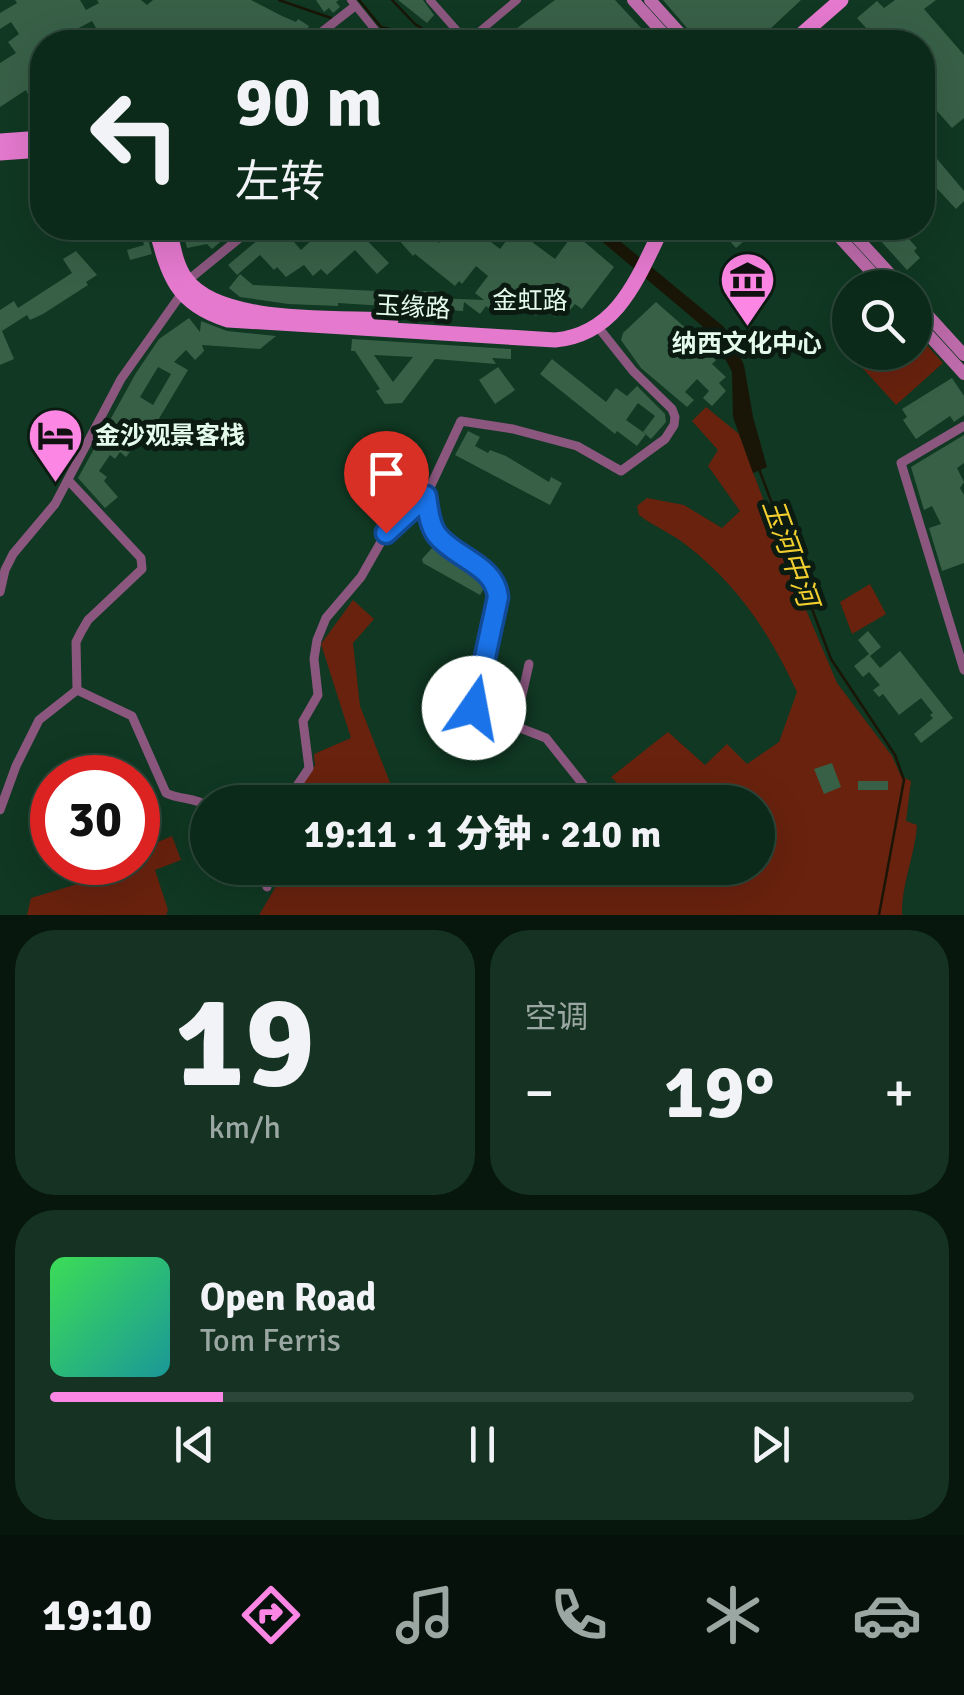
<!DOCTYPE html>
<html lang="zh">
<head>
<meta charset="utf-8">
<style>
	body { margin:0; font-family:Signika,"Noto Sans SC",sans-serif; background:#153223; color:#f1f3f6; height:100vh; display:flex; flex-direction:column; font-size:38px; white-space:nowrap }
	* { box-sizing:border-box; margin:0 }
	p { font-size:32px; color:#9aa7a2 }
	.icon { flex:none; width:55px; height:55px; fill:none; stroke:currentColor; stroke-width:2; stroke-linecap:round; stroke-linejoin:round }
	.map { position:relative; height:915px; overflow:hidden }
	.sheet { display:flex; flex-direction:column; gap:15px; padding:15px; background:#07170e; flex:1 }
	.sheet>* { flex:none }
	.guide { position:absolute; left:30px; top:30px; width:905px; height:210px; border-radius:40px; box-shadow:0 10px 40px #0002,0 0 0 2px #2c4639; background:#0c2a1a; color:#f1f3f6; overflow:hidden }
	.buttons { position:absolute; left:832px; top:270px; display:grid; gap:20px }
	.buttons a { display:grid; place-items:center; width:100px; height:100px; border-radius:50%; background:#0c2a1a; box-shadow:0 10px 40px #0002,0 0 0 2px #2c4639; font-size:50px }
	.speed { position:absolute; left:30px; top:755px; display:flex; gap:20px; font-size:50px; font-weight:700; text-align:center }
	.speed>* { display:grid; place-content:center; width:130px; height:130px; border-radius:50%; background:#0c2a1a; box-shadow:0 10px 40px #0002,0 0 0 2px #2c4639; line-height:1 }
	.speed .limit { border:15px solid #d22; background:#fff; color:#111 }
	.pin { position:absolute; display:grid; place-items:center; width:85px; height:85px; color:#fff; margin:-102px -42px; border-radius:50% 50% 50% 0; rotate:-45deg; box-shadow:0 0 10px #0007 }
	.pin .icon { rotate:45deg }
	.me { position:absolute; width:110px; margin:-55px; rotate:12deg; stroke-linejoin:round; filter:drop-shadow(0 0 8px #0008) }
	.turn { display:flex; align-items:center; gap:35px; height:210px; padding:0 40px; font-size:45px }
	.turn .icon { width:130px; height:130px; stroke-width:2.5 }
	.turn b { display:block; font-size:70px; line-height:85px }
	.big { font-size:75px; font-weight:800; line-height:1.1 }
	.sheet .tile { flex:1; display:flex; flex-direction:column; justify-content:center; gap:15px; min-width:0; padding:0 35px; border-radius:40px; background:#153223 }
	.sheet .dial { align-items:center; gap:0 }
	.dial b { font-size:130px; line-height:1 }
	.song { display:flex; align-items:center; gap:30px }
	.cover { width:120px; height:120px; border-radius:15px; background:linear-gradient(135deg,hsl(130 70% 55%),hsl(180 70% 35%)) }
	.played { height:10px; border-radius:5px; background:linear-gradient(90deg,#fc86e3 20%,#2c4639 20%) }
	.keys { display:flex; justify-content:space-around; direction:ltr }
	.heat { display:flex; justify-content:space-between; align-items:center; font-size:55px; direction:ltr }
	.sheet .tiles { flex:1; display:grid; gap:15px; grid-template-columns:1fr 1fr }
	.tile:last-child { grid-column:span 2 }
	.trip { position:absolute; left:190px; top:785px; width:585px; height:100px; border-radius:50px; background:#0c2a1a; box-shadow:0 10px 40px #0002,0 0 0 2px #2c4639; font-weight:800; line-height:100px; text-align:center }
	.tabs { display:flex; height:160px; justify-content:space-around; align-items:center; background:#05110a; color:#9aa7a2 }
	.tabs .icon { width:70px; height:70px }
	.tabs .on { color:#fc86e3 }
	.tabs b { font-size:45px; color:#f1f3f6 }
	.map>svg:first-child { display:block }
</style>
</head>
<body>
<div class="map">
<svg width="964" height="915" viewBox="0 0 964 915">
	<rect width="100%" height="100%" fill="#103822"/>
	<g fill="#69220e">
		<polygon points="915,332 943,363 896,405 839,342 850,333 850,352 915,352"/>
		<path d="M 706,407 L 739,434 L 792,577 L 837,683 L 892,756 L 901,776 L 911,781 L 906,821 L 917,825 C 915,856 901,884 902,915 L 259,915 L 284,873 L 280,868 L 758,868 L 758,802 L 637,802 L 611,777 L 668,732 L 705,765 L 727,744 L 747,764 L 779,742 L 797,692 C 769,632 738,585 685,544 C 671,533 653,526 639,515 L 637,506 L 647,498 L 684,505 L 722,528 L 740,511 L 708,466 L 718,450 L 692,421 Z"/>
		<polygon points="870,584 886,614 852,634 840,602"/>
		<polygon points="353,600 374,619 353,643 360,706 394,793 413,802 291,802 315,765 314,754 351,738 321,644"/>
		<polygon points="172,836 181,860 155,870 168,910 166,915 27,915 31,898 114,873 111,863 138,862 138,837 146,847"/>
	</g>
	<polygon fill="#1a1607" points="586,228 604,228 724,327 731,337 744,365 753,417 767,467 753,473 733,417 732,372 720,349 701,325"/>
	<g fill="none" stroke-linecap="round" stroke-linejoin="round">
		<g stroke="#1a1607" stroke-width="2.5">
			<polyline points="279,0 331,18"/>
			<polyline points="359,0 381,27 440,40"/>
			<polyline points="392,0 415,24 438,39"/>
			<polyline points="419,41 433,41"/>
			<polyline points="759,469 831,659 895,755 904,780 879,915"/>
		</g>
	</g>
	<g fill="#386047" fill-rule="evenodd">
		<polygon points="15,0 80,0 86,10 99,3 97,0 141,0 147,5 153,0 251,0 282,16 296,22 298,19 309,26 299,42 93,42 99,33 92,21 56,40 58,42 42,42 42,123 26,90 0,107 0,63 16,53 8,42 19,34 11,22 0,29 0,13 17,3"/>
		<polygon points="316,0 339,0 336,2 340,7 333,13 329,8 324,12"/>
		<polygon points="398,0 423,0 434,15 427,23"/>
		<polygon points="555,0 615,0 654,42 624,42 620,38 614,42 583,42 543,29 558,42 498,42"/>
		<polygon points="663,0 801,0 756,42 699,42"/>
		<polygon points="895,0 936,0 924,9 964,55 964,118 952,128 922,94 922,42 879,42 857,18 877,1 884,8"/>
		<polygon points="922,141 964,191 964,201 956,209 929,180 922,186"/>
		<polygon points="145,228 152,254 130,260 127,250 144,245 140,229"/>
		<polygon points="182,228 237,228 212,249 207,244 187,248"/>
		<polygon points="272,228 294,228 287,234 301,250 316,236 308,228 355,228 389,263 377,274 355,250 327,275 321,269 313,276 304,265 286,277 277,267 274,270 260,255 237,275 228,265"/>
		<polygon points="388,228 426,228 439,243 451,228 481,228 478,232 500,249 516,228 537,228 528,239 555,259 574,233 614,267 582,309 575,304 566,315 560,310 555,317 543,308 536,316 516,301 508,312 498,310 495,313 486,306 480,314 464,302 463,311 338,303 338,306 288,304 240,297 229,288 240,274 253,285 417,293 417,291 434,291 434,298 484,300 475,293 488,276 476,266 462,284 459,281 455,286 415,254 413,256"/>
		<polygon points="718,228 759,228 736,248"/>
		<polygon points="869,228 899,228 917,248 914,251 920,258 907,270"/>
		<polygon points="76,251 97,275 86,282 88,285 43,314 30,320 27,315 2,331 14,359 0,365 0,310 14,301 18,308 72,273 63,259"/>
		<polygon points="656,302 714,353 712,356 716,360 712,364 726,377 719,383 726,391 712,406 703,398 709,391 697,379 685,392 694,400 687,407 641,368 621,340 623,333"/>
		<path d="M 189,318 L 200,332 L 201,321 L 227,331 L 276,336 L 260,349 L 202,345 L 204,351 L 195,360 L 186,350 L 174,362 L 188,370 L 154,427 L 151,425 L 126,457 L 120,452 L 115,459 L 110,455 L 99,471 L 107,477 L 104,481 L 118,497 L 105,508 L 78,478 L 136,373 L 159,339 ZM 158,367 L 171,374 L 153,405 L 140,397 ZM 117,424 L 133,433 L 121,448 L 109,438 Z"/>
		<path d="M 352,339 L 511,349 L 511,359 L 492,358 L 496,364 L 435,359 L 402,403 L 385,404 L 376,391 L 380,389 L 355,351 L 351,351 ZM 374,355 L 413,357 L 393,382 Z"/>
		<path d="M 552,359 L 606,402 L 616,388 L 627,396 L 637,386 L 665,414 L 666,422 L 651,439 L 643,432 L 646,434 L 637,446 L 617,431 L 615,434 L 540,374 ZM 638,403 L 655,416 L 643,432 L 626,420 Z"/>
		<polygon points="498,367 515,390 495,404 479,380"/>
		<polygon points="952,378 964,396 964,415 954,422 950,416 916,439 903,420 907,417 902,409"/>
		<polygon points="468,431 480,437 475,446 488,453 490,450 506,456 549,482 551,477 562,483 550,505 455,455"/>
		<polygon points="964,435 964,463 957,468 964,482 960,488 964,495 964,563 942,571 929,528 941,524 932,506 924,510 911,467"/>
		<polygon points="432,548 481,580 486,585 480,595 423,563 422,559"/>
		<polygon points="868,631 881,647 870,656 880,668 900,651 953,718 921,743 914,734 933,718 930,715 933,713 921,698 899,715 883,694 879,697 873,690 880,685 869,672 863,677 854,666 869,654 858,640"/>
		<polygon points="832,763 841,787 824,794 814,769"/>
		<rect x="858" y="781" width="30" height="9"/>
	</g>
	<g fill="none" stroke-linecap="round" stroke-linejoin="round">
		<g stroke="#8b577f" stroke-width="8">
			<polyline points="351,0 385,42"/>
			<polyline points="430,0 467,42"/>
			<polyline points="467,42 517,0"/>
		</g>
		<g stroke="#8b577f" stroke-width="9">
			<polyline points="316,42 323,31 355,6"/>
			<polyline points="187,281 252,228"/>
			<polyline points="964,426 901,463 964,670"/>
			<path d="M 426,497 C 428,510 429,525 438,536 C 455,557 489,564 498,591 L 474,708 L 482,724 L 515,726 L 546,738 L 597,802"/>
			<polyline points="0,592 5,570 13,554 55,504 121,379 182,293"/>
			<path d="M 77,690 L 132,716 L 166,793 C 180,800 194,797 208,806"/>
			<polyline points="515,726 529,664"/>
			<polyline points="286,802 309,768 303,721 318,695 314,659 317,640 326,618 361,577 386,533 426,496 461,421 513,429 577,446 621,471 665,439 674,425 675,417 672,409 633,371 598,327"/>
			<polyline points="0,810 16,766 39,720 77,690 76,642 81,632 88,620 142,569 141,558 68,480"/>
			<polyline points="266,868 267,887"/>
		</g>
		<g stroke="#be6bab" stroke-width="12">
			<polyline points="633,0 671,42"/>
			<polyline points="650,0 688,42"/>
			<polyline points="831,228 886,288"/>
			<polyline points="848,228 903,288"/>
			<polyline points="915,301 964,355"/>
			<polyline points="915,320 964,374"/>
		</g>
		<g stroke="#e579ce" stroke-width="15">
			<polyline points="793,42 841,0"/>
			<polyline points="0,141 42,138"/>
			<polyline points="0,153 42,150"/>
			<path d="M 156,228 C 168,275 176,304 228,320 L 555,340 C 618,334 638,277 662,228"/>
			<path d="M 169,228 C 173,244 175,264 186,279 C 219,325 337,317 391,320"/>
		</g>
	</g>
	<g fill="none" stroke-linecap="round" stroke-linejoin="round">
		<defs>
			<path id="route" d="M 386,533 L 426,496 C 428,509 429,524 437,535 C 455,558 495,565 498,597 L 474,708"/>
		</defs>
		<use href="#route" stroke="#114b97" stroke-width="25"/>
		<use href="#route" stroke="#1a73e8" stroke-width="18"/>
	</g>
	<defs>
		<symbol id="museum-pin" viewBox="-11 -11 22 30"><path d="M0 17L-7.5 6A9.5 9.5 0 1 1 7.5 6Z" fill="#fc86e3" stroke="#0b1b11"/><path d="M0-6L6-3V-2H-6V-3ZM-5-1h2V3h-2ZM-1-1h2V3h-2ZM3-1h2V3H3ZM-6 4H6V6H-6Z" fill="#111"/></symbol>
		<symbol id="hotel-pin" viewBox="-11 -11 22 30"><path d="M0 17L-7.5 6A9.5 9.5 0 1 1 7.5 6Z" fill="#fc86e3" stroke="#0b1b11"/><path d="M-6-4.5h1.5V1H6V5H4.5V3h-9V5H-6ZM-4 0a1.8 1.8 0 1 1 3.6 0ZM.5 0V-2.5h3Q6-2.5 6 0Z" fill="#111"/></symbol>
	</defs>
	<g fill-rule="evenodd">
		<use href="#museum-pin" x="716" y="248" width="63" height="86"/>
		<use href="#hotel-pin" x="24" y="404" width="63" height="86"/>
	</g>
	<g text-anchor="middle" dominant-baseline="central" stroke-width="10" stroke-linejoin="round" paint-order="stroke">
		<g font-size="25" fill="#e4faeb" stroke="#0b1b11">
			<text x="530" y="300">金虹路</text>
			<text transform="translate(413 307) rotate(3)">玉缘路</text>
		</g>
		<g font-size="25" font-weight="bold" fill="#e4faeb" stroke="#0b1b11">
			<text x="747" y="343">纳西文化中心</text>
			<text x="95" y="435" text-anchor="start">金沙观景客栈</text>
		</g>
		<g font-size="28" font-style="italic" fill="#f2cf2f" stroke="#0b1b11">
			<text transform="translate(790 553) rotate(70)">玉河中河</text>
		</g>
	</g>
</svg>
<div class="buttons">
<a><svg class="icon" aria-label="search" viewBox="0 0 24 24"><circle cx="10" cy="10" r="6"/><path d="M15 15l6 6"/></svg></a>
</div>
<div class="speed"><div class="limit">30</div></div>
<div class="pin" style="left:386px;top:533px;background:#d93025"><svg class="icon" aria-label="arrive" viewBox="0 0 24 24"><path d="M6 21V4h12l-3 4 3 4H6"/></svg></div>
<svg class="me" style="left:474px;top:708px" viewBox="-20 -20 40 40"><circle r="19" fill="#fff"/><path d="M0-13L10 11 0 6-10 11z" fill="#1a73e8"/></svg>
<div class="trip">19:11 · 1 分钟 · 210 m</div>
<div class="guide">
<div class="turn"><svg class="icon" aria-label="left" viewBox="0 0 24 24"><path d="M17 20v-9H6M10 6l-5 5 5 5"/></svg><div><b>90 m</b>左转</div></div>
</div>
</div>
<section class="sheet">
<div class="tiles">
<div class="tile dial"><b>19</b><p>km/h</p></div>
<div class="tile"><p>空调</p>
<div class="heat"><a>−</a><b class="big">19°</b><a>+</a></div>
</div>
<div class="tile">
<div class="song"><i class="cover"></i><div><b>Open Road</b><p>Tom Ferris</p></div></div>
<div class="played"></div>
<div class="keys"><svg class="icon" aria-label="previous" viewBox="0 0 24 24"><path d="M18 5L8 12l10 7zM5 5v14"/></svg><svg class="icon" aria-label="pause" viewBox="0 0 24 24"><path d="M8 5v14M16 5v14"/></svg><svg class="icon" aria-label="next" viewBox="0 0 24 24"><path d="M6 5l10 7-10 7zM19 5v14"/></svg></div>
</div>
</div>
</section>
<nav class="tabs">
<b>19:10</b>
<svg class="icon on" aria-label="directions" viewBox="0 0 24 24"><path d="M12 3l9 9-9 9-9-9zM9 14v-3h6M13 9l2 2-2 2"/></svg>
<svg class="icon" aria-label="music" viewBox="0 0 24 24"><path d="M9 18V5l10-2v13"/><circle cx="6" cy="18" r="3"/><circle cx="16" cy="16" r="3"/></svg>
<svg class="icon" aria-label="phone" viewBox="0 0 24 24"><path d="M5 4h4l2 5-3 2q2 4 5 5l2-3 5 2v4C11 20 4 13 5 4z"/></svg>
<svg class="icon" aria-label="climate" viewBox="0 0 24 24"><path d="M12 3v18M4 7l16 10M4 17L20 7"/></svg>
<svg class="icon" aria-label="car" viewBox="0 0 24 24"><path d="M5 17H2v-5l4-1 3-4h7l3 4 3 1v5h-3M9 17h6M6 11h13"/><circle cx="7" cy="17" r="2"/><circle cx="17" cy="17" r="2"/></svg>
</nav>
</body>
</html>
